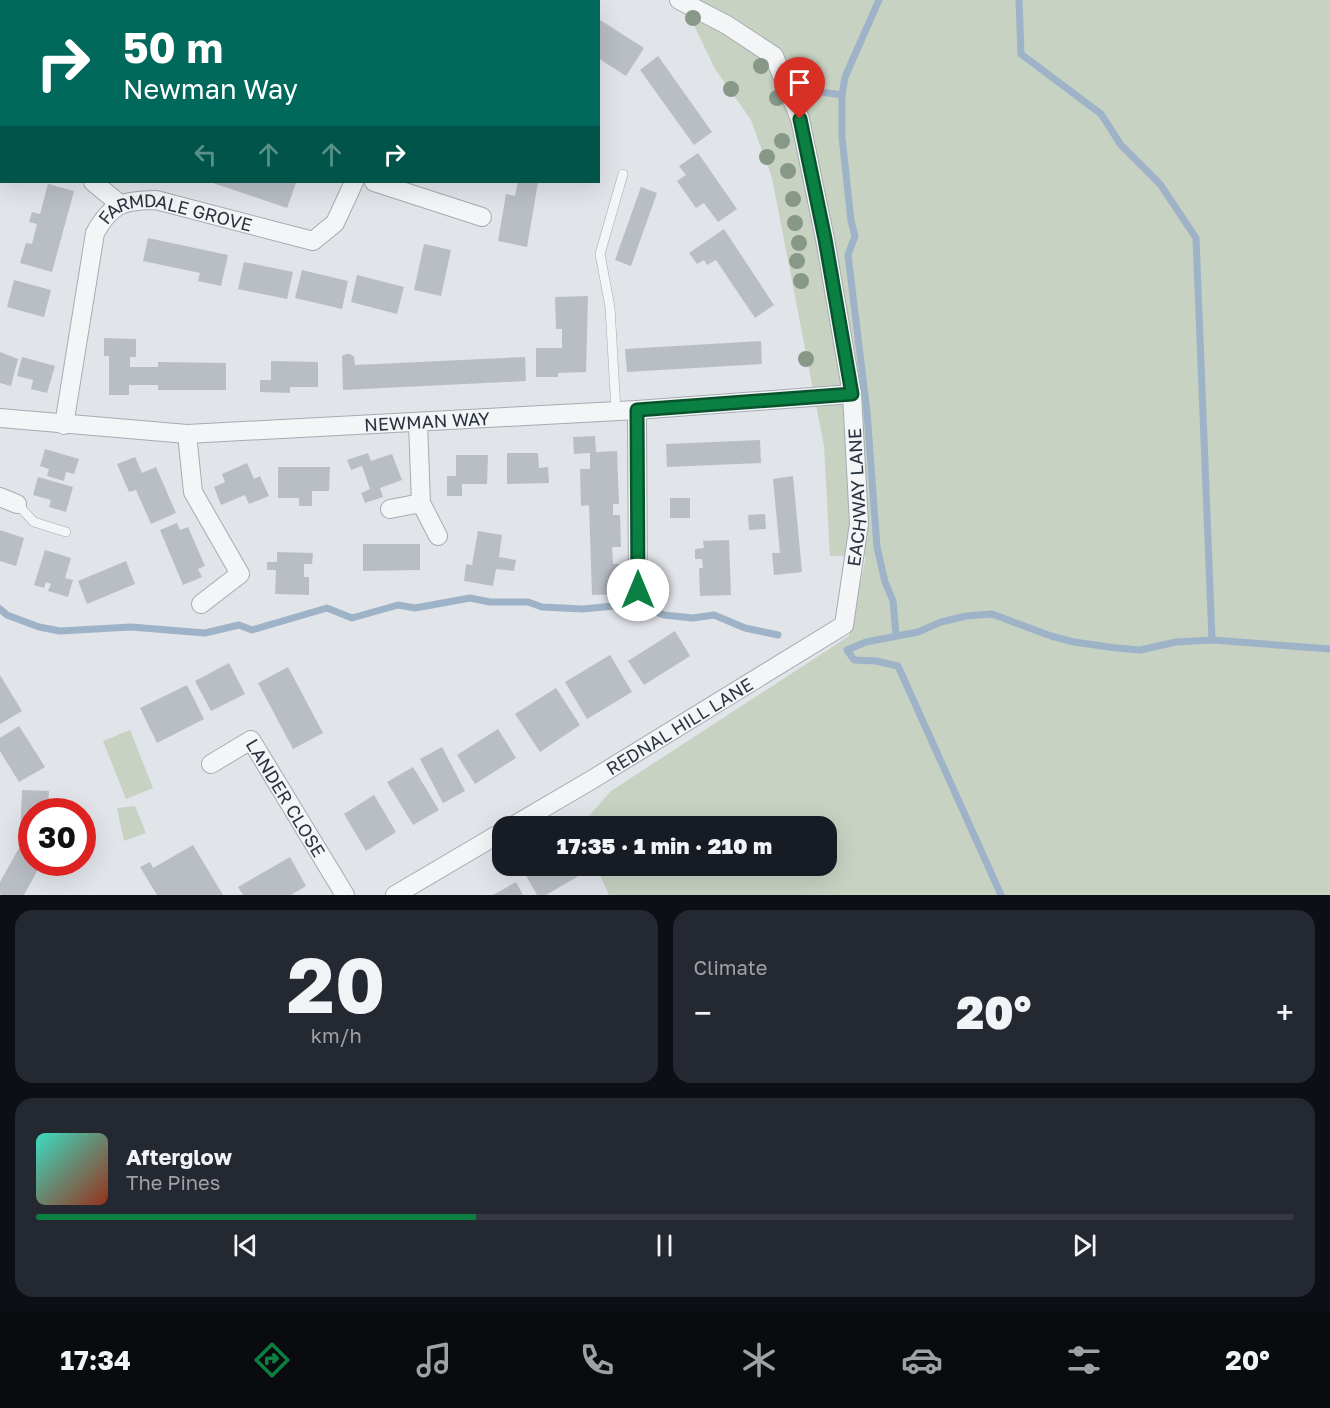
<!DOCTYPE html>
<html lang="en">
<head>
<meta charset="utf-8">
<style>
	body { margin:0; font-family:"Golos Text",sans-serif; background:#242831; color:#f1f3f6; height:100vh; display:flex; flex-direction:column; font-size:22px; white-space:nowrap }
	* { box-sizing:border-box; margin:0 }
	p { font-size:20px; color:#9ea1a6 }
	.icon { flex:none; width:33px; height:33px; fill:none; stroke:currentColor; stroke-width:2; stroke-linecap:round; stroke-linejoin:round }
	.map { position:relative; height:895px; overflow:hidden }
	.panel { display:flex; flex-direction:column; gap:15px; padding:15px; background:#0d0f14; flex:1 }
	.panel>* { flex:none }
	.banner { position:absolute; left:0px; top:0px; width:600px; height:183px; box-shadow:0 6px 24px #0002; background:#00695c; color:#fff; overflow:hidden }
	.speed { position:absolute; left:18px; top:798px; display:flex; gap:12px; font-size:30px; font-weight:700; text-align:center }
	.speed>* { display:grid; place-content:center; width:78px; height:78px; border-radius:50%; background:#171b24; box-shadow:0 6px 24px #0002; line-height:1 }
	.speed .limit { border:9px solid #d22; background:#fff; color:#111 }
	.pin { position:absolute; display:grid; place-items:center; width:51px; height:51px; color:#fff; margin:-62px -26px; border-radius:50% 50% 50% 0; rotate:-45deg; box-shadow:0 0 6px #0007 }
	.pin .icon { rotate:45deg }
	.me { position:absolute; width:66px; margin:-33px; rotate:0deg; stroke-linejoin:round; filter:drop-shadow(0 0 4px #0008) }
	.turn { display:flex; align-items:center; gap:21px; height:126px; padding:0 24px; font-size:27px }
	.turn .icon { width:78px; height:78px; stroke-width:2.5 }
	.turn b { display:block; font-size:42px; line-height:51px }
	.lanes { display:flex; align-items:center; height:57px; padding:0 24px; background:#0003; justify-content:center; gap:30px; direction:ltr }
	.lanes .off { opacity:.35 }
	.big { font-size:45px; font-weight:800; line-height:1.1 }
	.panel .widget { flex:1; display:flex; flex-direction:column; justify-content:center; gap:9px; min-width:0; padding:0 21px; border-radius:18px; background:#242831 }
	.panel .dial { align-items:center; gap:0 }
	.dial b { font-size:78px; line-height:1 }
	.song { display:flex; align-items:center; gap:18px }
	.cover { width:72px; height:72px; border-radius:9px; background:linear-gradient(135deg,hsl(170 70% 55%),hsl(10 70% 35%)) }
	.played { height:6px; border-radius:3px; background:linear-gradient(90deg,#0b8043 35%,#363941 35%) }
	.keys { display:flex; justify-content:space-around; direction:ltr }
	.heat { display:flex; justify-content:space-between; align-items:center; font-size:33px; direction:ltr }
	.panel .tiles { flex:1; display:grid; gap:15px; grid-template-columns:1fr 1fr }
	.widget:last-child { grid-column:span 2 }
	.trip { position:absolute; left:492px; top:816px; width:345px; height:60px; border-radius:18px; background:#171b24; box-shadow:0 6px 24px #0002; font-weight:800; line-height:60px; text-align:center }
	.dock { display:flex; height:96px; justify-content:space-around; align-items:center; background:#090b0e; color:#9ea1a6 }
	.dock .icon { width:42px; height:42px }
	.dock .current { color:#0b8043 }
	.dock b { font-size:27px; color:#f1f3f6 }
	.map>svg:first-child { display:block }
</style>
</head>
<body>
<div class="map">
<svg width="1330" height="895" viewBox="0 0 1330 895">
	<rect width="100%" height="100%" fill="#e1e4e9"/>
	<g fill="#c7d2c3">
		<polygon points="0,0 106,0 2,2 0,83"/>
		<polygon points="682,0 1330,0 1330,895 609,895 596,866 826,866 826,826 580,826 611,791 849,636 866,556 830,556 824,446 772,178 751,120 715,69"/>
		<polygon points="130,730 153,788 126,799 103,741"/>
		<polygon points="135,806 146,833 124,841 117,808"/>
	</g>
	<g fill="none" stroke-linecap="round" stroke-linejoin="round">
		<g stroke="#9eb3c7" stroke-width="7">
			<polyline points="879,0 845,77 842,95 842,137 851,221 855,236 848,255 867,412 877,547 885,582 893,601 896,635"/>
			<polyline points="1019,0 1021,54 1101,114 1121,145 1160,184 1196,238 1212,640"/>
			<polyline points="814,91 842,95"/>
			<polyline points="0,609 7,615 39,627 60,631 131,627 205,633 239,625 252,630 327,608 352,618 398,605 415,608 470,598 490,602 528,602 542,607 583,609 633,604 664,615 693,618 714,615 745,628 778,635"/>
			<polyline points="1001,895 898,666 876,661 854,660 847,650 866,642 918,632 941,622 966,616 992,614 1051,636 1074,642 1116,648 1140,650 1176,642 1212,640 1330,649"/>
		</g>
	</g>
	<g fill="#b9bec5">
		<polygon points="600,20 644,48 626,76 598,58 598,23"/>
		<polygon points="658,56 712,132 694,145 640,70"/>
		<polygon points="698,153 737,209 718,222 704,203 696,208 677,181 686,175 679,166"/>
		<polygon points="210,182 290,182 296,183 287,208"/>
		<polygon points="518,182 538,182 527,247 498,241 506,194 515,196"/>
		<polygon points="48,184 74,191 52,272 20,263 26,243 32,244 37,224 29,222 32,212 40,214"/>
		<polygon points="641,187 657,193 631,266 615,260"/>
		<polygon points="724,229 774,305 755,318 716,260 707,265 704,260 697,264 689,253"/>
		<polygon points="148,238 228,255 221,286 198,281 200,273 143,261"/>
		<polygon points="424,244 451,250 441,296 414,290"/>
		<polygon points="244,262 293,272 287,299 238,289"/>
		<polygon points="302,270 348,281 342,309 295,298"/>
		<polygon points="357,275 404,287 397,314 351,302"/>
		<polygon points="14,280 51,290 44,317 7,307"/>
		<polygon points="588,296 586,372 558,373 558,377 536,377 536,348 562,348 562,329 556,329 555,297"/>
		<polygon points="104,338 136,339 136,357 130,357 130,367 158,367 158,362 226,363 226,390 158,390 158,385 129,385 129,395 109,395 109,356 104,356"/>
		<polygon points="761,341 762,364 627,372 625,349"/>
		<polygon points="0,352 18,359 11,386 0,383"/>
		<polygon points="346,354 350,354 354,357 355,365 525,357 526,381 343,390 342,356"/>
		<polygon points="22,357 55,366 47,393 31,389 33,380 17,376"/>
		<polygon points="271,361 318,362 318,387 290,387 290,393 260,392 260,380 271,380"/>
		<polygon points="595,436 596,452 617,451 619,504 613,504 613,515 620,515 621,547 612,547 613,564 621,564 623,594 592,595 589,505 581,506 580,469 590,469 590,453 574,454 573,437"/>
		<polygon points="760,440 761,463 667,467 666,444"/>
		<polygon points="45,449 79,459 74,474 66,472 64,481 47,476 49,469 40,466"/>
		<polygon points="368,453 371,461 392,454 402,480 380,488 383,497 365,503 361,493 370,489 362,466 351,470 347,460"/>
		<polygon points="507,453 538,453 539,468 548,467 549,483 507,484"/>
		<polygon points="456,455 488,455 487,484 462,484 462,496 447,496 447,476 456,476"/>
		<polygon points="135,457 142,473 156,467 176,513 151,524 136,490 129,492 117,464"/>
		<polygon points="247,463 254,479 260,476 269,496 249,504 245,495 221,505 214,487 225,482 222,474"/>
		<polygon points="278,467 330,467 329,491 312,491 312,506 299,506 299,498 278,498"/>
		<polygon points="793,476 802,572 774,575 772,553 780,553 773,479"/>
		<polygon points="38,477 73,487 66,512 49,507 51,500 33,495"/>
		<rect x="670" y="498" width="20" height="20"/>
		<polygon points="765,514 766,529 749,530 748,515"/>
		<polygon points="177,523 180,530 188,527 205,566 198,569 202,577 183,585 160,530"/>
		<polygon points="0,530 24,538 16,566 0,561"/>
		<polygon points="478,531 502,535 499,557 516,560 514,571 496,569 493,586 464,581 466,564 472,565"/>
		<polygon points="729,540 731,595 700,596 699,568 703,568 702,559 695,559 695,549 704,548 703,541"/>
		<polygon points="363,544 420,544 420,570 363,571"/>
		<polygon points="45,550 71,558 65,578 73,580 68,597 48,591 51,584 46,582 44,588 34,585"/>
		<polygon points="277,552 313,553 312,564 304,564 304,577 309,577 309,595 275,594 276,570 267,570 267,562 277,562"/>
		<polygon points="126,561 135,584 87,604 78,581"/>
		<polygon points="675,631 690,656 644,685 628,661"/>
		<polygon points="610,655 632,692 587,719 565,682"/>
		<polygon points="229,663 245,694 211,711 195,681"/>
		<polygon points="288,667 323,733 293,749 258,683"/>
		<polygon points="0,675 22,711 0,724"/>
		<polygon points="187,685 204,719 157,743 140,708"/>
		<polygon points="556,688 580,725 540,752 515,714"/>
		<polygon points="19,726 45,767 19,782 0,751 0,738"/>
		<polygon points="498,729 516,758 475,784 457,755"/>
		<polygon points="442,747 465,791 443,803 420,759"/>
		<polygon points="413,767 439,810 413,825 387,782"/>
		<polygon points="22,790 49,791 48,812 32,812 32,838 20,837"/>
		<polygon points="374,795 396,832 366,851 344,814"/>
		<polygon points="193,845 223,895 157,895 140,867 150,862 153,868"/>
		<polygon points="19,848 32,854 32,862 42,862 24,895 2,895 0,894 0,882"/>
		<polygon points="290,857 306,886 291,895 243,895 238,887"/>
		<polygon points="535,866 587,866 589,870 546,895 537,895 524,872"/>
		<polygon points="516,882 523,895 493,895"/>
	</g>
	<g fill="none" stroke-linecap="round" stroke-linejoin="round">
		<defs>
			<g id="lane">
				<polyline points="417,2 417,0"/>
				<polyline points="616,411 610,307 600,254 623,174"/>
				<polyline points="17,504 34,522 66,532"/>
			</g>
			<g id="street">
				<polyline points="244,0 245,2"/>
				<polyline points="93,182 121,205"/>
				<polyline points="374,182 482,217"/>
				<polyline points="637,410 638,590"/>
				<path id="s1" d="M 0,418 L 187,434 L 637,410 L 852,394"/>
				<polyline points="418,423 421,503"/>
				<path id="s2" d="M 64,425 L 95,233 C 111,204 123,200 156,200 L 313,241 L 335,223 L 354,182"/>
				<polyline points="187,434 193,492 240,574 201,604"/>
				<polyline points="0,497 17,504"/>
				<polyline points="390,509 421,503 438,536"/>
				<path id="s3" d="M 211,764 L 251,740 L 345,895"/>
				<path id="s4" d="M 513,826 L 593,779 L 844,625 L 859,524 L 852,394 L 825,239 L 800,119 L 774,56 L 727,25 L 679,0"/>
				<polyline points="395,895 502,832"/>
			</g>
		</defs>
		<use href="#lane" stroke="#a6abb3" stroke-width="10"/>
		<use href="#street" stroke="#a6abb3" stroke-width="20"/>
		<use href="#lane" stroke="#f4f5f7" stroke-width="9"/>
		<use href="#street" stroke="#f4f5f7" stroke-width="18"/>
	</g>
	<g fill="#889888">
		<circle cx="693" cy="18" r="8"/>
		<circle cx="761" cy="66" r="8"/>
		<circle cx="731" cy="89" r="8"/>
		<circle cx="777" cy="98" r="8"/>
		<circle cx="782" cy="141" r="8"/>
		<circle cx="767" cy="157" r="8"/>
		<circle cx="788" cy="171" r="8"/>
		<circle cx="793" cy="199" r="8"/>
		<circle cx="795" cy="223" r="8"/>
		<circle cx="799" cy="243" r="8"/>
		<circle cx="797" cy="261" r="8"/>
		<circle cx="801" cy="281" r="8"/>
		<circle cx="806" cy="359" r="8"/>
	</g>
	<g fill="none" stroke-linecap="round" stroke-linejoin="round">
		<defs>
			<polyline id="route" points="638,590 637,410 852,394 825,239 800,119"/>
		</defs>
		<use href="#route" stroke="#07532c" stroke-width="15"/>
		<use href="#route" stroke="#0b8043" stroke-width="10"/>
	</g>
	<g text-anchor="middle" dominant-baseline="central" stroke-width="6" stroke-linejoin="round" paint-order="stroke">
		<g font-size="18" fill="#2a3340" stroke="#f1f3f6">
			<text stroke="none"><textPath href="#s2" startOffset="288">FARMDALE GROVE</textPath></text>
			<text stroke="none"><textPath href="#s1" startOffset="428">NEWMAN WAY</textPath></text>
			<text stroke="none"><textPath href="#s4" startOffset="516">EACHWAY LANE</textPath></text>
			<text stroke="none"><textPath href="#s4" startOffset="194">REDNAL HILL LANE</textPath></text>
			<text stroke="none"><textPath href="#s3" startOffset="114">LANDER CLOSE</textPath></text>
		</g>
	</g>
</svg>
<div class="speed"><div class="limit">30</div></div>
<div class="pin" style="left:800px;top:119px;background:#d93025"><svg class="icon" aria-label="arrive" viewBox="0 0 24 24"><path d="M6 21V4h12l-3 4 3 4H6"/></svg></div>
<svg class="me" style="left:638px;top:590px" viewBox="-20 -20 40 40"><circle r="19" fill="#fff"/><path d="M0-13L10 11 0 6-10 11z" fill="#0b8043"/></svg>
<div class="trip">17:35 · 1 min · 210 m</div>
<div class="banner">
<div class="turn"><svg class="icon" aria-label="right" viewBox="0 0 24 24"><path d="M7 20v-9h11M14 6l5 5-5 5"/></svg><div><b>50 m</b>Newman Way</div></div>
<div class="lanes"><svg class="icon off" aria-label="left" viewBox="0 0 24 24"><path d="M17 20v-9H6M10 6l-5 5 5 5"/></svg><svg class="icon off" aria-label="ahead" viewBox="0 0 24 24"><path d="M12 20V5M6 11l6-6 6 6"/></svg><svg class="icon off" aria-label="ahead" viewBox="0 0 24 24"><path d="M12 20V5M6 11l6-6 6 6"/></svg><svg class="icon" aria-label="right" viewBox="0 0 24 24"><path d="M7 20v-9h11M14 6l5 5-5 5"/></svg></div>
</div>
</div>
<section class="panel">
<div class="tiles">
<div class="widget dial"><b>20</b><p>km/h</p></div>
<div class="widget"><p>Climate</p>
<div class="heat"><a>−</a><b class="big">20°</b><a>+</a></div>
</div>
<div class="widget">
<div class="song"><i class="cover"></i><div><b>Afterglow</b><p>The Pines</p></div></div>
<div class="played"></div>
<div class="keys"><svg class="icon" aria-label="previous" viewBox="0 0 24 24"><path d="M18 5L8 12l10 7zM5 5v14"/></svg><svg class="icon" aria-label="pause" viewBox="0 0 24 24"><path d="M8 5v14M16 5v14"/></svg><svg class="icon" aria-label="next" viewBox="0 0 24 24"><path d="M6 5l10 7-10 7zM19 5v14"/></svg></div>
</div>
</div>
</section>
<nav class="dock">
<b>17:34</b>
<svg class="icon current" aria-label="directions" viewBox="0 0 24 24"><path d="M12 3l9 9-9 9-9-9zM9 14v-3h6M13 9l2 2-2 2"/></svg>
<svg class="icon" aria-label="music" viewBox="0 0 24 24"><path d="M9 18V5l10-2v13"/><circle cx="6" cy="18" r="3"/><circle cx="16" cy="16" r="3"/></svg>
<svg class="icon" aria-label="phone" viewBox="0 0 24 24"><path d="M5 4h4l2 5-3 2q2 4 5 5l2-3 5 2v4C11 20 4 13 5 4z"/></svg>
<svg class="icon" aria-label="climate" viewBox="0 0 24 24"><path d="M12 3v18M4 7l16 10M4 17L20 7"/></svg>
<svg class="icon" aria-label="car" viewBox="0 0 24 24"><path d="M5 17H2v-5l4-1 3-4h7l3 4 3 1v5h-3M9 17h6M6 11h13"/><circle cx="7" cy="17" r="2"/><circle cx="17" cy="17" r="2"/></svg>
<svg class="icon" aria-label="filters" viewBox="0 0 24 24"><path d="M4 7h16M4 17h16"/><circle cx="9" cy="7" r="2"/><circle cx="15" cy="17" r="2"/></svg>
<b>20°</b>
</nav>
</body>
</html>
